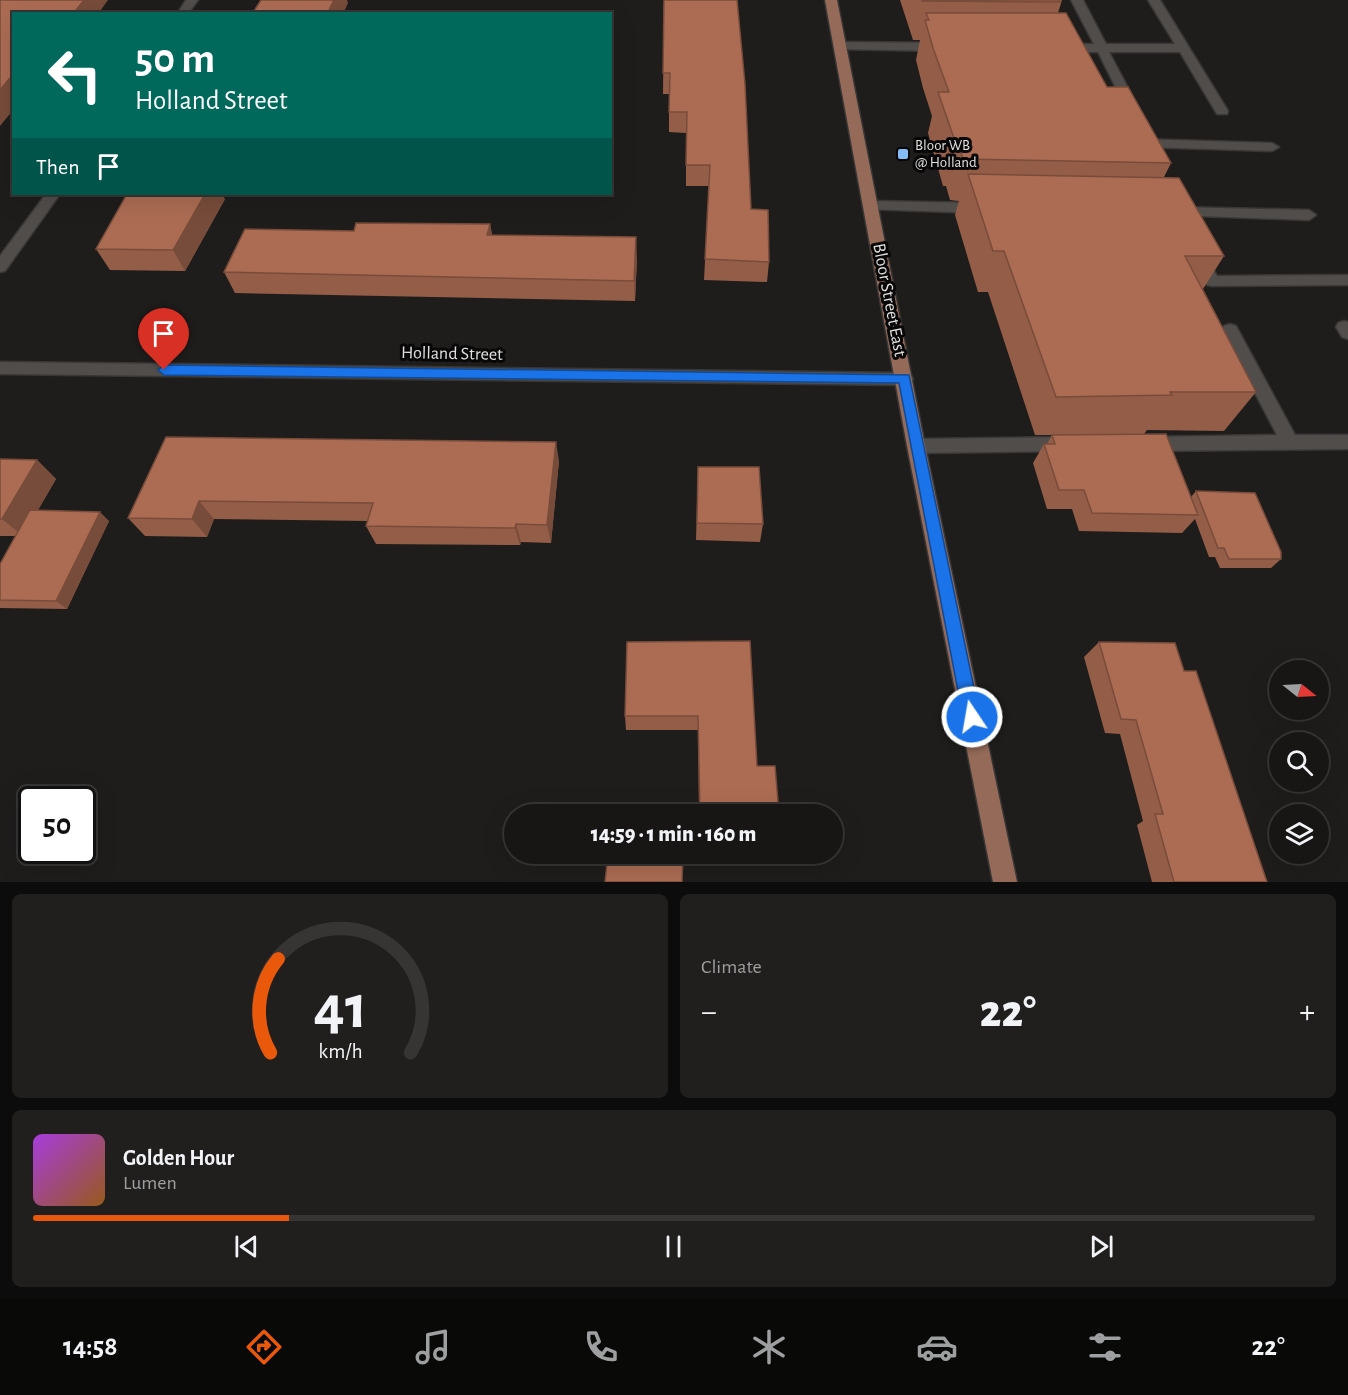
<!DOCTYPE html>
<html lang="en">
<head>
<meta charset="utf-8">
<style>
	body { margin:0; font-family:"Alegreya Sans",sans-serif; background:#201f1e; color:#f1f3f6; height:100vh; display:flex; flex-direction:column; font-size:22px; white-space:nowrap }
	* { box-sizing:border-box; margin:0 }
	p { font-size:20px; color:#9e9fa0 }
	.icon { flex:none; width:33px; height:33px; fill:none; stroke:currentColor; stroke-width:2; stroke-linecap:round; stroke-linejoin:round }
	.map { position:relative; height:882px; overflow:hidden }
	.panel { display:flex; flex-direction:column; gap:12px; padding:12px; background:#0d0c0c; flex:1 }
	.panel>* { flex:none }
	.hud { position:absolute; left:12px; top:12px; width:600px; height:183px; border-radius:0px; box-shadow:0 6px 24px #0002,0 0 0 2px #363534; background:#00695c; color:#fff; overflow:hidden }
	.needle { width:39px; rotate:108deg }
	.tools { position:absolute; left:1269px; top:660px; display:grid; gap:12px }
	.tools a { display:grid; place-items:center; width:60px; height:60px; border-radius:50%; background:#171615; box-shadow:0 6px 24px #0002,0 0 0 2px #363534; font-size:30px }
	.speed { position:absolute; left:18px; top:786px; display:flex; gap:12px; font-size:30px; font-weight:700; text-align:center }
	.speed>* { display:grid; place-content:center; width:78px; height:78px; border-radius:50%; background:#171615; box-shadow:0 6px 24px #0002,0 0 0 2px #363534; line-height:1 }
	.speed .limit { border:3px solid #111; border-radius:9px; background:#fff; color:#111 }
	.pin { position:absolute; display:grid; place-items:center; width:51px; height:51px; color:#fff; margin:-62px -26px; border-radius:50% 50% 50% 0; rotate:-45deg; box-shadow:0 0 6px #0007 }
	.pin .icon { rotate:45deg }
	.me { position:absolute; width:66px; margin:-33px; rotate:348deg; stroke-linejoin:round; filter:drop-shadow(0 0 4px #0008) }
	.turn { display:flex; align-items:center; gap:21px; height:126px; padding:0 24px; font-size:27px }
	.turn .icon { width:78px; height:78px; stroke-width:2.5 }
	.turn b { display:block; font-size:42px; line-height:51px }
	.then { display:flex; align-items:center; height:57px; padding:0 24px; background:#0003; gap:12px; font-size:22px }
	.big { font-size:45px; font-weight:800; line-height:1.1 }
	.panel .card { flex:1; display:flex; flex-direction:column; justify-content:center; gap:9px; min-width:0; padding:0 21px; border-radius:9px; background:#201f1e }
	.panel .dial { align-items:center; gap:0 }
	.dial svg { height:156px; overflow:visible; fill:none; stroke:#363534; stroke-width:7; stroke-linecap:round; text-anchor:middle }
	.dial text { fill:#f1f3f6; stroke:none }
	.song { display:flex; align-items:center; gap:18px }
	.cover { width:72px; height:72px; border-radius:9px; background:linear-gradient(135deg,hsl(280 70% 55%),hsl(30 70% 35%)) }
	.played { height:6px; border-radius:3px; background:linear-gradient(90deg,#ea580c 20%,#363534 20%) }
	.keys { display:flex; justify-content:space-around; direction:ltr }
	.heat { display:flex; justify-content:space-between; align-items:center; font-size:33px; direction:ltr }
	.panel .tiles { flex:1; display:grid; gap:12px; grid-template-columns:1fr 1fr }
	.card:last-child { grid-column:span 2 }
	.trip { position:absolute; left:504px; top:804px; width:339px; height:60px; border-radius:30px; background:#171615; box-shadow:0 6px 24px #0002,0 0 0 2px #363534; font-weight:800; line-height:60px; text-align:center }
	.menu { display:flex; height:96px; justify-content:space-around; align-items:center; background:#090908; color:#9e9fa0 }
	.menu .icon { width:42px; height:42px }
	.menu .selected { color:#ea580c }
	.menu b { font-size:27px; color:#f1f3f6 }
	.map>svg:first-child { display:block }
</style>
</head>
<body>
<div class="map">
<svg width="1348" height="882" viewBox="0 0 1348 882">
	<rect width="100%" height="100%" fill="#1f1d1c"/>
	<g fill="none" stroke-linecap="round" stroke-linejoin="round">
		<defs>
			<g id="minor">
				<polygon points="186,0 198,0 188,14 177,14"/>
				<polygon points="1071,0 1083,0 1106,44 1175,44 1148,0 1160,0 1228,111 1227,114 1217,114 1180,52 1109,52 1139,109 1133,113 1128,112 1098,52 1061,52 1055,48 1061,44 1094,44"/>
				<polygon points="840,42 941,43 947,47 941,51 836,49 834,46"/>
				<polygon points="1138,139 1272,143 1279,147 1272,151 1144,147 1134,148 1131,143"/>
				<polygon points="46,194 60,194 5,271 0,272 0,256"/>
				<polygon points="871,201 980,203 987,208 980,213 866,209 864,206 866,203"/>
				<polygon points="1176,207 1309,210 1316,215 1309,220 1171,215 1169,212 1171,209"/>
				<polygon points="1199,251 1204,252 1217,276 1348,275 1348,285 1212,286 1207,285 1191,256"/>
				<polygon points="1344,321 1348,322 1348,339 1342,337 1336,327 1338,323"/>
				<polygon points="1230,324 1236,326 1295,435 1348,435 1348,449 1146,451 1140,449 1137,444 1140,439 1146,437 1277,435 1222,330 1224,326"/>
				<polygon points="0,362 904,373 910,374 913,379 910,384 904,385 0,374"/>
				<polygon points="1068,437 1074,439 1077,444 1074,449 1068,451 916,453 910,451 907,446 910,441 916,439"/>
			</g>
			<polygon id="major" points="825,0 837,0 925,446 1017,882 993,882 907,446"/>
		</defs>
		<use href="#minor" stroke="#393736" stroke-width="3"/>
		<use href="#major" stroke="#393736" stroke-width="3"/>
		<use href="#minor" fill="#504d4b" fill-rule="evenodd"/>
		<use href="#major" fill="#956a58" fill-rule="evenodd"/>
	</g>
	<g fill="#945d47">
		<polygon points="664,0 751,209 769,262 767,282 704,280 709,186 686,186 686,133 669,132 669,94 663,94"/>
		<polygon points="900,0 1062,0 1058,13 1107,87 1171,163 1164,177 1224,256 1203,289 1256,392 1224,431 1147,430 1144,434 1191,497 1196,491 1281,559 1271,568 1220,568 1215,557 1209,557 1195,519 1182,533 1079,531 1072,509 1047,509 1033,463 1044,444 1047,444 1052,435 1035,435 988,292 978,292 955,215 959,201 950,200 946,186 943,186 928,133 932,116 923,88 916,60 920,40 913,40"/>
		<polygon points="225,199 185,271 110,270 96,249"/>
		<polygon points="490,224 492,235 637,258 635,301 235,293 224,272"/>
		<polygon points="166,437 559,461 551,543 521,542 520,545 376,544 366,526 368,521 214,519 207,537 145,536 128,518"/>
		<polygon points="0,459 37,460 56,479 38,510 109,521 67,609 0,608 0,564 15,536 0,536"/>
		<polygon points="698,467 763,524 760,542 696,540"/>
		<polygon points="627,642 757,766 779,814 699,814 698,730 626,730 625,716"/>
		<polygon points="1099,642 1184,671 1267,882 1152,882 1137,825 1143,821 1120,734 1105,733 1084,657"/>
		<polygon points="700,854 781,854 777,863 700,862"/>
	</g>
	<g fill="#784c3a">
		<polygon points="84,0 108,0 98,14 73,14"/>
		<polygon points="334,0 347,0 348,3 343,14 327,14"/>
		<polygon points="14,73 14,109 0,126 0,90"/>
		<polygon points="205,194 222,194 225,199 185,271 173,250"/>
		<polygon points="490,224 494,245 487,235"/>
		<polygon points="636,237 637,258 635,301 634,281"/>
		<polygon points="556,442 559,461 551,543 547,525"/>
		<polygon points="37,460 56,479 23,536 2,519"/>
		<polygon points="199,501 214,519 207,537 192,519"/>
		<polygon points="100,512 109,521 67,609 56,601"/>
		<polygon points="516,524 521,542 520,545 515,528"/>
	</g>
	<g fill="#ac6c53" stroke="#784c3a" stroke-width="1.5">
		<polygon points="0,0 84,0 73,14 14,14 14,73 0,90"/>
		<polygon points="261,0 334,0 327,14 252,14"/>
		<polygon points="664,0 737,0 745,84 751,209 768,210 769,262 705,259 710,165 686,165 687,112 669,112 670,73 663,73"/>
		<polygon points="922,0 1059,0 1060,2 922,1"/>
		<polygon points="926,13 1066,13 1107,87 1128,87 1171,163 963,159 958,144 956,144 938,92 949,92 933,48 925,20 929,20"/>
		<polygon points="968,174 1179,178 1224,256 1185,256 1256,392 1170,392 1172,395 1056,397 1004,251 993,251"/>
		<polygon points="127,194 205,194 173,250 96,249"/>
		<polygon points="356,223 490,224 487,235 636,237 634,281 224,272 245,229 354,231"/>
		<polygon points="1166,434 1198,515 1092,513 1084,490 1059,490 1044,444 1055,444 1052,435"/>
		<polygon points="166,437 556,442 547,525 516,524 515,528 366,526 373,503 199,501 192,519 128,518"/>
		<polygon points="0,459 37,460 2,519 0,519"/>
		<polygon points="698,467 759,467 763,524 697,523"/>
		<polygon points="1196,491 1255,493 1281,552 1281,559 1229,559 1224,548 1218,548"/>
		<polygon points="30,510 100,512 56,601 0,600 0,564"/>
		<polygon points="750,641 757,766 775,766 779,814 700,814 698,716 625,716 627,642"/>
		<polygon points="1099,642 1175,643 1184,671 1196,671 1267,882 1174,882 1155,814 1163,814 1136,720 1121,719"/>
		<polygon points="608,854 683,854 682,882 605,882"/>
	</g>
	<polygon fill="#1a73e8" stroke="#114b97" stroke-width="1.5" points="164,365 909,375 980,717 978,723 972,725 966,723 963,717 899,383 164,375 158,370"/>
	<rect fill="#84bcfb" stroke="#080707" stroke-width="2" x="897" y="148" width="12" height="12" rx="3"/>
	<g text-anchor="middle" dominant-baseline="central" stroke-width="6" stroke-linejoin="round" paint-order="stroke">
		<g font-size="15" fill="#e2e0df" stroke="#080707" text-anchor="start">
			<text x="915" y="145">Bloor WB<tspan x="915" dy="17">@ Holland</tspan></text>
		</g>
		<g font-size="18" fill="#e2e0df" stroke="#080707">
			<text transform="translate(889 300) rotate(79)">Bloor Street East</text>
			<text transform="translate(452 354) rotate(1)">Holland Street</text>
		</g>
	</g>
</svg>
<div class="tools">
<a><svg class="needle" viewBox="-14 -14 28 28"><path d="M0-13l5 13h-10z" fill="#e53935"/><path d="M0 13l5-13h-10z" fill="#9e9fa0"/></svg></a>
<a><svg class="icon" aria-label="search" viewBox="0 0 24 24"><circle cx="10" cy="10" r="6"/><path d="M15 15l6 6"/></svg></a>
<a><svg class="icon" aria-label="layers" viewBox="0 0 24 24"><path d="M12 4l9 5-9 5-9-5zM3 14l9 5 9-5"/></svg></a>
</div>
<div class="speed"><div class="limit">50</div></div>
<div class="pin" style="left:164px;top:370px;background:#d93025"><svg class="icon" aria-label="arrive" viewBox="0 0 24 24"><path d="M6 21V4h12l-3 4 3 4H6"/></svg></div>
<svg class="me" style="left:972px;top:717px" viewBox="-20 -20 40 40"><circle r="17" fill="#1a73e8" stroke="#fff" stroke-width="3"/><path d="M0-11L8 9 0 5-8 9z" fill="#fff"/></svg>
<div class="trip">14:59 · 1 min · 160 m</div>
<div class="hud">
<div class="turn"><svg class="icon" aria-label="left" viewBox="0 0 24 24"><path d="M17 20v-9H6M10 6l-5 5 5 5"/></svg><div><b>50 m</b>Holland Street</div></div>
<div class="then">Then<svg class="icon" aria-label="arrive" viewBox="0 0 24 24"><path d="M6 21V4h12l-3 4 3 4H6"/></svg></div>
</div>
</div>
<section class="panel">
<div class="tiles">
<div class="card dial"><svg viewBox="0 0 100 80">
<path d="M14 69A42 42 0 1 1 86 69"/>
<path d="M14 69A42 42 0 0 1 18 21" stroke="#ea580c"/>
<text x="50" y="56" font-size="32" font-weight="700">41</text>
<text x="50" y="72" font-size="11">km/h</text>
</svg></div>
<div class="card"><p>Climate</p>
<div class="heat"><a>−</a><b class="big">22°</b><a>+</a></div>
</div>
<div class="card">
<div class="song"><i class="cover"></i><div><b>Golden Hour</b><p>Lumen</p></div></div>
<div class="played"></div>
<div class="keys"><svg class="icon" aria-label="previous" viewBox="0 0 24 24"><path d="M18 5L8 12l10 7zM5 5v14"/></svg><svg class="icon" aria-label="pause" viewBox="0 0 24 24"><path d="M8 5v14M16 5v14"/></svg><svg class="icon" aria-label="next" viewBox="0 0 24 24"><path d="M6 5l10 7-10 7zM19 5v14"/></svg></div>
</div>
</div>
</section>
<nav class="menu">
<b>14:58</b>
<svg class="icon selected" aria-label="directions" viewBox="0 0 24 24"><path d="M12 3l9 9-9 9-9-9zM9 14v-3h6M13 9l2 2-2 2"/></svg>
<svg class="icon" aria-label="music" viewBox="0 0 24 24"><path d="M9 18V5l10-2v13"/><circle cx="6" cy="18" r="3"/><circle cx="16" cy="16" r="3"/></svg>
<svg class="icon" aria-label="phone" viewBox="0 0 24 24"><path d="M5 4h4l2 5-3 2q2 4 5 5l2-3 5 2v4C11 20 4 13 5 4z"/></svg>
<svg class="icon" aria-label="climate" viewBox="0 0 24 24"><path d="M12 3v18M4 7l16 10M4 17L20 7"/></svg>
<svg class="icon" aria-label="car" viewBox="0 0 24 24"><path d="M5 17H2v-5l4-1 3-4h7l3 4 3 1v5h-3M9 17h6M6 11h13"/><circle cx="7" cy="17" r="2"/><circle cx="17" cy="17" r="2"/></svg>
<svg class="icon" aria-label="filters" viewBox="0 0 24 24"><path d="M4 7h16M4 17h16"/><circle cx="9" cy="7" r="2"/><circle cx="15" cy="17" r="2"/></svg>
<b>22°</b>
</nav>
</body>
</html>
